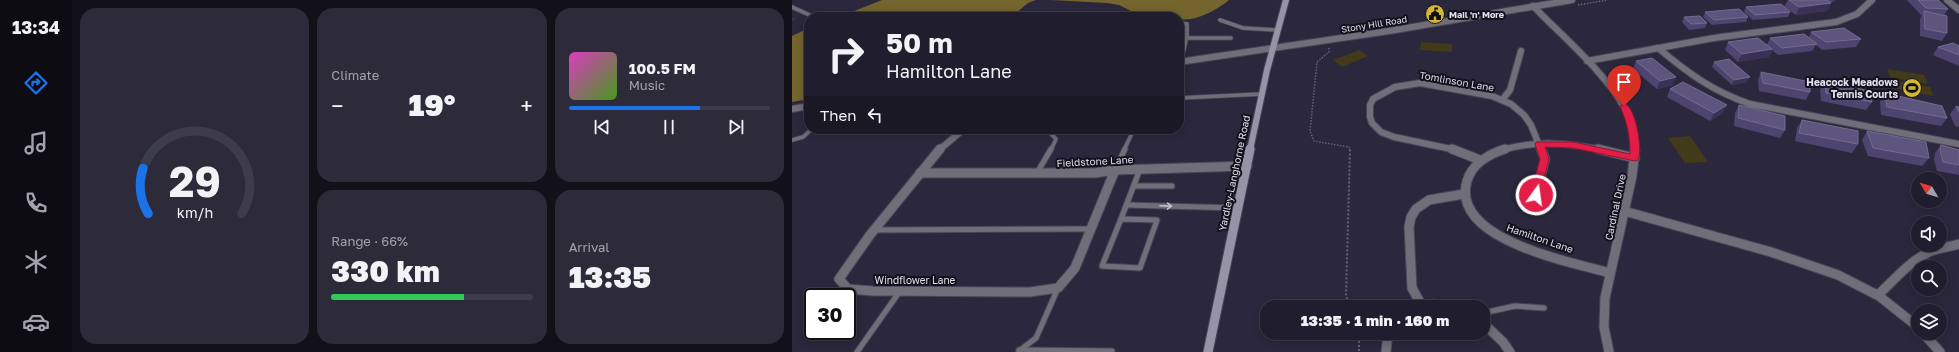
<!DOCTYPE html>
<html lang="en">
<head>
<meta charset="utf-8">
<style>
	body { margin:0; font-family:"Golos Text",sans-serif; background:#2d2b3a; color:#f1f3f6; height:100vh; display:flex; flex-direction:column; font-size:15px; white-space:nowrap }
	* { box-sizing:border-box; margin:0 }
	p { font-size:13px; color:#a2a2aa }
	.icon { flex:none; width:22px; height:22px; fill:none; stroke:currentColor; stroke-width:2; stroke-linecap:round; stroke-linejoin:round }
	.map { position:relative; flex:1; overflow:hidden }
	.panel { display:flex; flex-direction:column; gap:8px; padding:8px; background:#121019; width:720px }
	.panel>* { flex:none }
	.banner { position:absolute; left:12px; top:12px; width:380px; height:122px; border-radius:16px; box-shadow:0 2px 10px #0003,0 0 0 1px #3d3c4a; background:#201e2e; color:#f1f3f6; overflow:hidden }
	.needle { width:26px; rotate:308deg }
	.controls { position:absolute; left:1119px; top:172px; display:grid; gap:8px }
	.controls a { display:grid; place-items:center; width:36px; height:36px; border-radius:50%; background:#201e2e; box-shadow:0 2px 10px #0003,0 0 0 1px #3d3c4a; font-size:20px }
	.speed { position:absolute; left:12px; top:288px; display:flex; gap:8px; font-size:20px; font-weight:700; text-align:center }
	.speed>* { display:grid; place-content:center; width:52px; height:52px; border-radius:50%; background:#201e2e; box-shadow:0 2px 10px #0003,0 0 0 1px #3d3c4a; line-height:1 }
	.speed .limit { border:2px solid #111; border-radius:6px; background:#fff; color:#111 }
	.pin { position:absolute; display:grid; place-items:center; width:34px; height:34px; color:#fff; margin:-41px -17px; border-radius:50% 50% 50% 0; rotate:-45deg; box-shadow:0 0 4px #0007 }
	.pin .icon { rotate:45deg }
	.me { position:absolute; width:44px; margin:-22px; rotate:14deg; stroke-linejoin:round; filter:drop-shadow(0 0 3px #0008) }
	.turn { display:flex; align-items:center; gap:14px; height:84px; padding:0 16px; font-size:18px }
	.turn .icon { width:52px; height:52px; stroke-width:2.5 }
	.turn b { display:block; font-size:28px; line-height:34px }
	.then { display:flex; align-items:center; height:38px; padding:0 16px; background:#0003; gap:8px; font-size:15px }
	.big { font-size:30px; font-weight:800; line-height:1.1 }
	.panel .widget { flex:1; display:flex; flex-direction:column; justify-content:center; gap:6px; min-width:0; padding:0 14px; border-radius:16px; background:#2d2b3a }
	.panel .dial { align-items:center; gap:0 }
	.dial svg { height:104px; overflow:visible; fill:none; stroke:#3d3c4a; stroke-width:7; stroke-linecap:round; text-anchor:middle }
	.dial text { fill:#f1f3f6; stroke:none }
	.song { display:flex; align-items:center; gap:12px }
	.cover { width:48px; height:48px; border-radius:6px; background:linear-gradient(135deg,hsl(310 70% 55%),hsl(100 70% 35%)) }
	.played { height:4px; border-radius:2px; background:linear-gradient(90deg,#1a73e8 65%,#3d3c4a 65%) }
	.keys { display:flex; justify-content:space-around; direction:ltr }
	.heat { display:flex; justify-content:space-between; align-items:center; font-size:22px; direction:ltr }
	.charge { height:6px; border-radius:3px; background:linear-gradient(90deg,#34c759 66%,#3d3c4a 0) }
	.panel .tiles { flex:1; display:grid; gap:8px; grid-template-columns:repeat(3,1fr) }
	.widget:first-child { grid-row:span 2 }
	.trip { position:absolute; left:468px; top:300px; width:230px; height:40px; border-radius:16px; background:#201e2e; box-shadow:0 2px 10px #0003,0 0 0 1px #3d3c4a; font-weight:800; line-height:40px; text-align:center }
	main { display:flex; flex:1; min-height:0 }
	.tab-bar { display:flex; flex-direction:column; width:72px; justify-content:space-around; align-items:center; background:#0d0c12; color:#a2a2aa }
	.tab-bar .icon { width:28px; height:28px }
	.tab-bar .active { color:#1a73e8 }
	.tab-bar b { font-size:18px; color:#f1f3f6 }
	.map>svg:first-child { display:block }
</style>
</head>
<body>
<main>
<nav class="tab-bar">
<b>13:34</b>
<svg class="icon active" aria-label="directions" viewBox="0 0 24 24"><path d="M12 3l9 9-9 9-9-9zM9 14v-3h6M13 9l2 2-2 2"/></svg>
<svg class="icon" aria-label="music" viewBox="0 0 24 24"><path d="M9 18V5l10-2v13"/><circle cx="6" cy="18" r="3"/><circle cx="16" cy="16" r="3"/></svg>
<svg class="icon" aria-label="phone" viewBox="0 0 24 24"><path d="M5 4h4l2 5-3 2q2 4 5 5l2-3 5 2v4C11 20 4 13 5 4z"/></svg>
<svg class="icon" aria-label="climate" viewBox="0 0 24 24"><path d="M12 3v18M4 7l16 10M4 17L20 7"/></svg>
<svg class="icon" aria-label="car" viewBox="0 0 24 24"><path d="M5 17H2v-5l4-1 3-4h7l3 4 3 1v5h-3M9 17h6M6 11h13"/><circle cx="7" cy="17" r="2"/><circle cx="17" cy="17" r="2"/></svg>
</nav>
<section class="panel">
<div class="tiles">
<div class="widget dial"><svg viewBox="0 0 100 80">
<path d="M14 69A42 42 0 1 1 86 69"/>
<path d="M14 69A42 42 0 0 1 10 34" stroke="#1a73e8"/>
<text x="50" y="56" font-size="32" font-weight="700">29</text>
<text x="50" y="72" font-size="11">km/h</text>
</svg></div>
<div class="widget"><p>Climate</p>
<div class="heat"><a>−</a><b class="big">19°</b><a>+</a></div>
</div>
<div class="widget">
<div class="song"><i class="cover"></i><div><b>100.5 FM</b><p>Music</p></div></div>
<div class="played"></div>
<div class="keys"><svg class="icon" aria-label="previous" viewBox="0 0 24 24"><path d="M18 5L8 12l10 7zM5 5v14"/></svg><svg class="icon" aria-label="pause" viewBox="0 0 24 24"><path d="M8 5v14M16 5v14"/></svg><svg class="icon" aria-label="next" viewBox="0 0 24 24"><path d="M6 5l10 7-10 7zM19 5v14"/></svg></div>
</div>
<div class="widget"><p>Range · 66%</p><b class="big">330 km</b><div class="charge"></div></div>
<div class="widget"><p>Arrival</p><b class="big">13:35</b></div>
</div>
</section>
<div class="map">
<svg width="1167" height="352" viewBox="0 0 1167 352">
	<rect width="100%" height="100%" fill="#2b283d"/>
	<g fill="#423a19">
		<polygon points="629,42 660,44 660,52 628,50"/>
		<polygon points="567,50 576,56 550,67 541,60"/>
		<polygon points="1095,69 1132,75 1136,84 1098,77"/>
		<polygon points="1099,80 1138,87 1141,96 1102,88"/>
		<polygon points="898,136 916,162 893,163 876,138"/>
	</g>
	<g fill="#73652d">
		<polygon points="90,0 244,0 236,3 219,17 47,17"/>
		<path d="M 259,0 L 437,0 C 425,10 403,22 387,19 L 387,17 L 343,13 L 327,5 L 315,3 Z"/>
		<polygon points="17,28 17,99 0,102 0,36"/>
	</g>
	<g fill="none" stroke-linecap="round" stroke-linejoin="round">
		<defs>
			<g id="service-far1">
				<polyline points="0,7 22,17"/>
				<polyline points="428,20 451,28 485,30"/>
				<polyline points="387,23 395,24 395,36 389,62"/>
				<polyline points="394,38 439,38"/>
				<polyline points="387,98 470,94"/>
				<polyline points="246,129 257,132 264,139 259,150"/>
				<polyline points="0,140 11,137 20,129"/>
				<polyline points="332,150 342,129"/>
			</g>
			<g id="service">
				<polyline points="323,170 333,149"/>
				<polyline points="245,173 259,149"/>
				<polyline points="342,186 380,186"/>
				<polyline points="335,205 446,208"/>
				<polygon points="329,219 365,220 348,268 310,266"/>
				<polyline points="329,219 348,169"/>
				<polyline points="82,230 298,229"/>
				<polyline points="691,313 723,306 752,308"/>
				<polyline points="227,350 320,351"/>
				<polyline points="227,351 244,338 266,288"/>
				<polyline points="65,352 108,291"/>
			</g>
			<g id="minor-far1">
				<polyline points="1155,0 1167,10"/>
				<path d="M 741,6 C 770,36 814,73 833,109 C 840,121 842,137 843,150"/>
				<path d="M 866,48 C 896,73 920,91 958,104 L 1167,144"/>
				<polyline points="795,61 922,38 1044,22 1065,14 1080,0"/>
				<polyline points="710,100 718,90 729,51"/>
				<polyline points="147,150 172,129"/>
				<polyline points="664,150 602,137 589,132 580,123 578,117 578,105 581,99 603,87 628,83 700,96 719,104 732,115 739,125 749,150"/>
				<path d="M 710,150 C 744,140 776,143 810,150"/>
			</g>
			<g id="minor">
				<polyline points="148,149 78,235 47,279 56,289 81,291 238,292 266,288 283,268 323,170"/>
				<polyline points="660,149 688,160"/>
				<path d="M 713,149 C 697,154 680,164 675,181 C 658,240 780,262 818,273"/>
				<polyline points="806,149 843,158"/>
				<polyline points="128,173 303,173 323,170 455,166"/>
				<polyline points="744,195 753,159 749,149"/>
				<polyline points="832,211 979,252 1046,275 1087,296 1126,327"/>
				<path d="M 1086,295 C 1102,280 1117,262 1137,252 C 1146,248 1157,247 1167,244"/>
				<polyline points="630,306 620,288 617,227 619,217 624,209 637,200 672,194"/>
				<polyline points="628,307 640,304 659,307"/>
				<polyline points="691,323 711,342 718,352"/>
				<polyline points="1131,333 1148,352"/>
				<polyline points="594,352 596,333"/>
				<polyline points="817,352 812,327 813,298 840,176 843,149"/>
			</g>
			<g id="tertiary">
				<polyline points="387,62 597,31 780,0"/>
				<polyline points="0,109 17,106"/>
			</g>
			<polyline id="secondary-far1" points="458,150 475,70 494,0"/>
			<polyline id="secondary" points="416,352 458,149"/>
		</defs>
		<use href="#service-far1" stroke="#484559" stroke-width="5"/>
		<use href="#service" stroke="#484559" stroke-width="7"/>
		<use href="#minor-far1" stroke="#484559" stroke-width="8"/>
		<use href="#minor" stroke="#484559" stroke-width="11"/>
		<use href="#tertiary" stroke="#484559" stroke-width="8"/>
		<use href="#secondary-far1" stroke="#484559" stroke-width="8"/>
		<use href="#secondary" stroke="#484559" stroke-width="11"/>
		<g stroke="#646275" stroke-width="1.5" stroke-dasharray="1.5 1.5" stroke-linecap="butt">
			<polyline points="786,5 816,0"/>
			<polyline points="537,48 537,52 525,62 518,131 522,141 557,147 558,150"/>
		</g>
		<g stroke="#646275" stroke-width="2" stroke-dasharray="2 2" stroke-linecap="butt">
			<polyline points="557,307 554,295 558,149"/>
			<polyline points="567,333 567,352"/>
		</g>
		<use href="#service-far1" stroke="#6f6e79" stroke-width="3.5"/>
		<use href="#service" stroke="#6f6e79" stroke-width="5"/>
		<use href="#minor-far1" stroke="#6f6e79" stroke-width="6"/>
		<use href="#minor" stroke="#6f6e79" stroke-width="9"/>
		<use href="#tertiary" stroke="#6f6e79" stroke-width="6"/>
		<use href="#secondary-far1" stroke="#9693a6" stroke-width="6"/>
		<use href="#secondary" stroke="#9693a6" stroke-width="9"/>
	</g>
	<g fill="#4d4570">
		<polygon points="996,0 1044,0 1039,3 1035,11 1004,15 992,7"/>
		<polygon points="1115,0 1146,0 1156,9 1152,16 1155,33 1150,41 1128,36 1128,19 1130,15 1129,15"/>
		<polygon points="954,7 998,12 996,17 961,20 952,12"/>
		<polygon points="913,12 956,17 954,22 920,25 911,17"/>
		<polygon points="892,17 915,23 913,28 897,30 890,22"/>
		<polygon points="1019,32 1069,39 1064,47 1030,50 1024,45 1020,51 986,55 980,50 977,57 946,62 933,50 936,42 975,45 978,38 1017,37"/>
		<polygon points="1167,46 1167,66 1141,55 1146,47"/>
		<polygon points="844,61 881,85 865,89 841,69"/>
		<polygon points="922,62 955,82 940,85 920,67"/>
		<polygon points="969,72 1018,92 1014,100 967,91 966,80"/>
		<polygon points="1033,82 1080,102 1074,110 1029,101 1028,90"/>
		<polygon points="878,89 931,113 918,121 875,97"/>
		<polygon points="1093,93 1155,118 1149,126 1089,115 1088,102"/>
		<polygon points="947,105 993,130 988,138 942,126 943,113"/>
		<polygon points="1164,106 1167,107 1167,127 1163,126 1158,114"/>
		<polygon points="1010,120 1066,144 1060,153 1003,141 1005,128"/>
		<polygon points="1075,131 1137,158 1130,166 1076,156 1070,140"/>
		<polygon points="1149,145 1167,150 1167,175 1145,171 1142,159 1143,153"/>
	</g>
	<g fill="#393256">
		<polygon points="1041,0 1044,0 1040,3"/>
		<polygon points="1039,3 1035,11 1004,15 1007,7"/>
		<polygon points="3,17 4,19 0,21 0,18"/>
		<polygon points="980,49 977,57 946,62 950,54"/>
		<polygon points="884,77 881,85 865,89 868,81"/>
		<polygon points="958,77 955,82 940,85 942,80"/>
		<polygon points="935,105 931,113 918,121 922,113"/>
	</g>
	<g fill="#5d557e" stroke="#726b90">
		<polygon points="997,0 1035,0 1039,3 1007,7"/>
		<polygon points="1126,0 1146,0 1156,9 1134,8"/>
		<polygon points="989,4 998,12 963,15 954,7"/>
		<polygon points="947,9 956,17 922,20 913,12"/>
		<polygon points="1132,11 1155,16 1155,33 1133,29"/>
		<polygon points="908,16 915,23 899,24 892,17"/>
		<polygon points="1052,28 1069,39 1034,42 1019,32"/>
		<polygon points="1012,34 1025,44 990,48 978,38"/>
		<polygon points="966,38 980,49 950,54 936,42"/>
		<polygon points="1161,43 1167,46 1167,55 1146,47"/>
		<polygon points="860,58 884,77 868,81 844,61"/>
		<polygon points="937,59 958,77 942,80 922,62"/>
		<polygon points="969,72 1018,82 1018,92 971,83"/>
		<polygon points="891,82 935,105 922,113 878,89"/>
		<polygon points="1033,82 1078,91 1080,102 1034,93"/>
		<polygon points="1093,93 1150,106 1155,118 1095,107"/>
		<polygon points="947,105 993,116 993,130 946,118"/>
		<polygon points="1164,106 1167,107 1167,112"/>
		<polygon points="1010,120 1066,131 1066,144 1007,133"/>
		<polygon points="1075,131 1134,142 1137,158 1081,148"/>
		<polygon points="1149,145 1167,150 1167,165 1151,162 1148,150"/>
	</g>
	<defs><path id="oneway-shaft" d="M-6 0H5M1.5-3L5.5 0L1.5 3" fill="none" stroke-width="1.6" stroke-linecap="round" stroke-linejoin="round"/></defs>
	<use stroke="#bfbdcb" href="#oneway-shaft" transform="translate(374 206) rotate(2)"/>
	<path fill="#e11d48" stroke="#92132f" d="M 832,103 C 844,107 851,150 846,160 L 843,161 L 781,148 L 753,147 L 757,159 L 748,195 L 747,197 L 740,197 L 739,195 L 748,159 L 743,144 L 744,142 L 781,142 L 838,154 C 838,136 835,122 828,106 Z"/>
	<defs>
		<symbol id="civic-disc" viewBox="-11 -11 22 22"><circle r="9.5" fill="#d4b635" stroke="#13121c"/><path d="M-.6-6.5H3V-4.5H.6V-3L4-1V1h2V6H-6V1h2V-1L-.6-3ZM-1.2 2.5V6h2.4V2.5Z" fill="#111"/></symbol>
		<symbol id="stadium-disc" viewBox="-11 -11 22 22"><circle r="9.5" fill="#d4b635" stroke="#13121c"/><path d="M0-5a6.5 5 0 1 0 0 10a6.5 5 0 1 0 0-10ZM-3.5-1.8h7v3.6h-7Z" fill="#111"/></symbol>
	</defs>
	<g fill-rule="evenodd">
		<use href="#civic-disc" x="632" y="3" width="22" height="22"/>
		<use href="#stadium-disc" x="1109" y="77" width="22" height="22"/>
	</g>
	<g text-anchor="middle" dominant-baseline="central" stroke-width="4" stroke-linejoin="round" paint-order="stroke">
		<g font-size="9" font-weight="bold" fill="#e1dfee" stroke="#13121c" text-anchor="start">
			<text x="657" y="14">Mail 'n' More</text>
		</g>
		<g font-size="9" fill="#e1dfee" stroke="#13121c">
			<text transform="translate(582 24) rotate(-9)">Stony Hill Road</text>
		</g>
		<g font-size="10" fill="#e1dfee" stroke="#13121c">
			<text transform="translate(665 81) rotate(10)">Tomlinson Lane</text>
			<text transform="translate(303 161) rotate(-3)">Fieldstone Lane</text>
			<text transform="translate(442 173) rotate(-78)">Yardley-Langhorne Road</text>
			<text transform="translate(823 207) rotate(-78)">Cardinal Drive</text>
			<text transform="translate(748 238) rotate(19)">Hamilton Lane</text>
			<text x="123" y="280">Windflower Lane</text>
		</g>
		<g font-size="10" font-weight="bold" fill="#e1dfee" stroke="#13121c" text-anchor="end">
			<text x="1106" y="82">Heacock Meadows<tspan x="1106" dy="12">Tennis Courts</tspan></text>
		</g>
	</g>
</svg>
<div class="controls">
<a><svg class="needle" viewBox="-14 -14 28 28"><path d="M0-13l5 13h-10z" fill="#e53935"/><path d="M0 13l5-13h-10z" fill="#a2a2aa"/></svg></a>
<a><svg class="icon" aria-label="sound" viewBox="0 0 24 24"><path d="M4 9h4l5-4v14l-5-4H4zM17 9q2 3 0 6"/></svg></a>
<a><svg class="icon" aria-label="search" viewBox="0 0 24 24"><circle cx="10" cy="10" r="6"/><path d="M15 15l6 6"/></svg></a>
<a><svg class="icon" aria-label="layers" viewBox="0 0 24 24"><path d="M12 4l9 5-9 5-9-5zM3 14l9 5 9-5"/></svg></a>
</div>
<div class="speed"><div class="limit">30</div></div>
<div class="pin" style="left:832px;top:106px;background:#d93025"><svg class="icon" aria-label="arrive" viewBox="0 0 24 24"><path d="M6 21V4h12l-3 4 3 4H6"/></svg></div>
<svg class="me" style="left:744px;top:195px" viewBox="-20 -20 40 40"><circle r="17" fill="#e11d48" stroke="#fff" stroke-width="3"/><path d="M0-11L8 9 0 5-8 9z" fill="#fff"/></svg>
<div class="trip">13:35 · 1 min · 160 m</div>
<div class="banner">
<div class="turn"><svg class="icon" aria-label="right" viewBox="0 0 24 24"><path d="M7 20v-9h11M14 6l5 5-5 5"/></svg><div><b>50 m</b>Hamilton Lane</div></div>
<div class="then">Then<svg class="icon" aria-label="left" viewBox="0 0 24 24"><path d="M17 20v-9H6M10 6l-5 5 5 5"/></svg></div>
</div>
</div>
</main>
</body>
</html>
